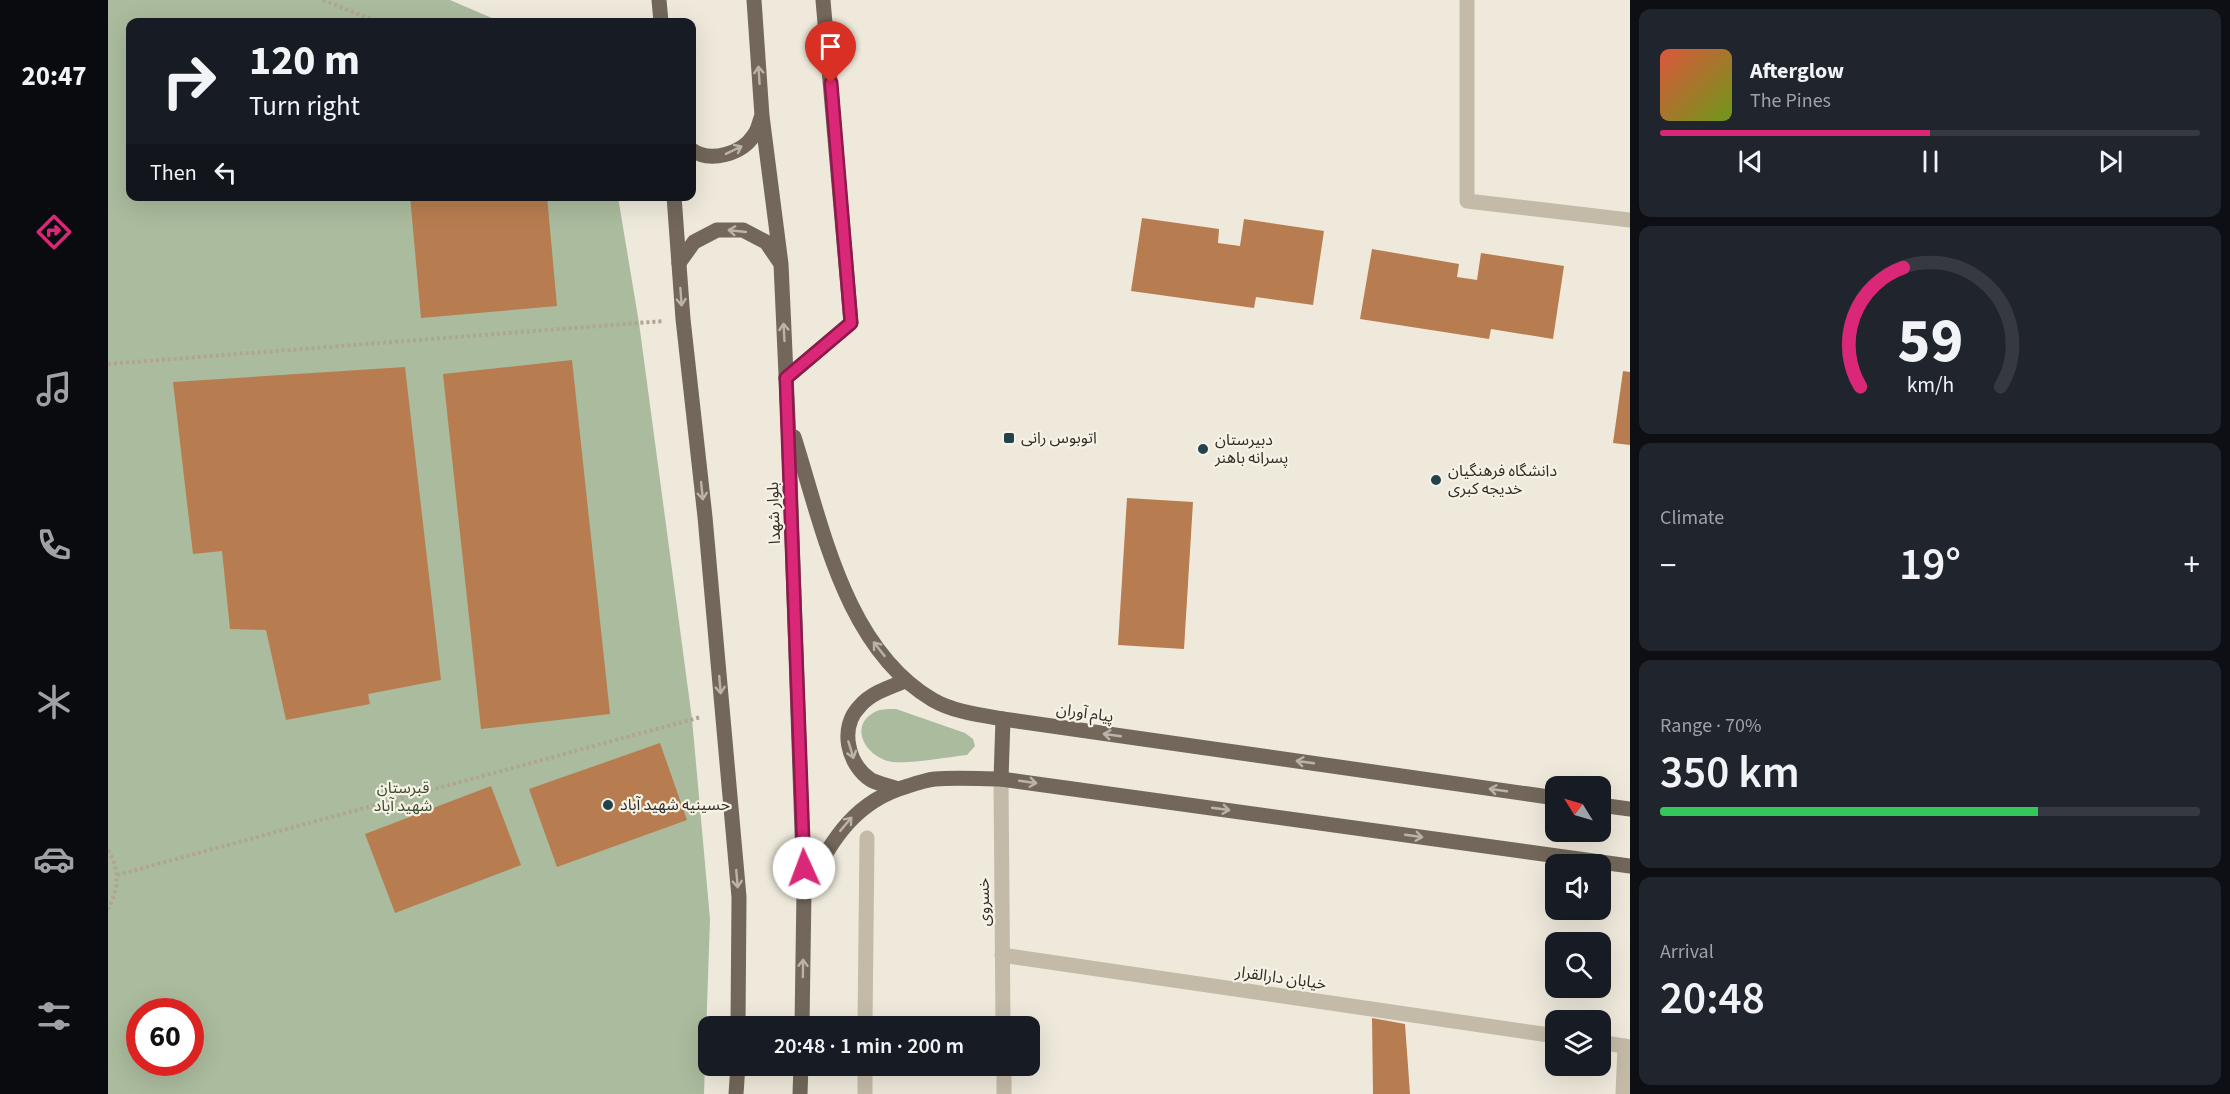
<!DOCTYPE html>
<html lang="en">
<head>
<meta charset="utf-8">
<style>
	body { margin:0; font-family:"Source Sans 3","Noto Sans Arabic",sans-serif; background:#20242c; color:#f1f3f6; height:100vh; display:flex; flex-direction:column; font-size:22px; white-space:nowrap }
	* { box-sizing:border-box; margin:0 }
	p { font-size:20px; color:#9ea1a6 }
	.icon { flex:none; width:33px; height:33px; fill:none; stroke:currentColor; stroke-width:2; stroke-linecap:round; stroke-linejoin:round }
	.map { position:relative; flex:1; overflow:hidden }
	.sheet { display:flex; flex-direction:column; gap:9px; padding:9px; background:#0d0f14; width:600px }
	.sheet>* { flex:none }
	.banner { position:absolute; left:18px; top:18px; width:570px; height:183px; border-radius:12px; box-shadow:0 6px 24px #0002; background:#171b24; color:#f1f3f6; overflow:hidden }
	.needle { width:39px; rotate:307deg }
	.tools { position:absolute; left:1437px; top:776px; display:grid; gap:12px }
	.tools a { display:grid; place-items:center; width:66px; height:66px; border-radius:12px; background:#171b24; box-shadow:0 6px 24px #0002; font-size:30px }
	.speed { position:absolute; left:18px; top:998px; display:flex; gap:12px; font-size:30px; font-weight:700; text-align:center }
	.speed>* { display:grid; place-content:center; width:78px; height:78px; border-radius:50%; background:#171b24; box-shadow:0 6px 24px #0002; line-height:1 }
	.speed .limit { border:9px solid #d22; background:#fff; color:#111 }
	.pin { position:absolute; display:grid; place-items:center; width:51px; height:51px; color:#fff; margin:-62px -26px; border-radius:50% 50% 50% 0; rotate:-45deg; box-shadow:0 0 6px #0007 }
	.pin .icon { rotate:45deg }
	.me { position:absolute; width:66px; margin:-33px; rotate:358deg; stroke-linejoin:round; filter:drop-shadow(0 0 4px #0008) }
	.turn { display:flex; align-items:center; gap:21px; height:126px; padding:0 24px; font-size:27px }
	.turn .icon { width:78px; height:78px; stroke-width:2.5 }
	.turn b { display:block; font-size:42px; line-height:51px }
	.then { display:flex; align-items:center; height:57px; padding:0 24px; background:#0003; gap:12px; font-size:22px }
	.big { font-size:45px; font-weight:600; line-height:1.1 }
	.sheet .widget { flex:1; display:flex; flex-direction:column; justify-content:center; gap:9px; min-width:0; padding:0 21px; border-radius:12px; background:#20242c }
	.sheet .dial { align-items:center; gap:0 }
	.dial svg { height:156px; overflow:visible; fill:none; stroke:#363941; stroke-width:7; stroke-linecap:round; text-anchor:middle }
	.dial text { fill:#f1f3f6; stroke:none }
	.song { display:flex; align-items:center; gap:18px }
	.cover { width:72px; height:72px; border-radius:9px; background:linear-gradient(135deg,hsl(10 70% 55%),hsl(80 70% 35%)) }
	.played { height:6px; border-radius:3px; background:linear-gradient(90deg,#db2777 50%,#363941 50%) }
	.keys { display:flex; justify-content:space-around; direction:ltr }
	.heat { display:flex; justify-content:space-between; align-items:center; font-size:33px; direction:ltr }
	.charge { height:9px; border-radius:4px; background:linear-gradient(90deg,#34c759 70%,#363941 0) }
	.trip { position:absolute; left:590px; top:1016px; width:342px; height:60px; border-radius:12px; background:#171b24; box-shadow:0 6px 24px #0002; font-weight:600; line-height:60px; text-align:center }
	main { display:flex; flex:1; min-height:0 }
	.tab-bar { display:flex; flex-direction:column; width:108px; justify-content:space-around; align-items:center; background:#090b0e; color:#9ea1a6 }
	.tab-bar .icon { width:42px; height:42px }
	.tab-bar .current { color:#db2777 }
	.tab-bar b { font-size:27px; color:#f1f3f6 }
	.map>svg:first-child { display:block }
</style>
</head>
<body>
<main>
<nav class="tab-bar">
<b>20:47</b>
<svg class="icon current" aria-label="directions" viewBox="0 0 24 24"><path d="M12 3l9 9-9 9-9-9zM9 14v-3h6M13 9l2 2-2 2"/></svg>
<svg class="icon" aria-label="music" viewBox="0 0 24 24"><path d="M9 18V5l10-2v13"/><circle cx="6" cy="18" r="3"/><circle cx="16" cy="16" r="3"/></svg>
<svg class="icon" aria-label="phone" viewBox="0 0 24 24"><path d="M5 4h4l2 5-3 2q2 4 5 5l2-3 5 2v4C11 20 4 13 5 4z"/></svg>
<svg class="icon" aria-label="climate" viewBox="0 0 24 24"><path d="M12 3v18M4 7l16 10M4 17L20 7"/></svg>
<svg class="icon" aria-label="car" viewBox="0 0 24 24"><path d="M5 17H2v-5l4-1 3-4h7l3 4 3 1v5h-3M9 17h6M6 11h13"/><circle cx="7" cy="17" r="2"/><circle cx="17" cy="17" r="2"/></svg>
<svg class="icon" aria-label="filters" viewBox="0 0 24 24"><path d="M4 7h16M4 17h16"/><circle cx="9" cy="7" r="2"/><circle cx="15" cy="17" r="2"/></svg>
</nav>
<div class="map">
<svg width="1522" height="1094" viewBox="0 0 1522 1094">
	<rect width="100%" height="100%" fill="#eee9db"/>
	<g fill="#abbb9d" fill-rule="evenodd">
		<path d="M 0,0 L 342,0 L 393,22 L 22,22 L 22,196 L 510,197 L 531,323 L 584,719 L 602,919 L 596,1094 L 0,1094 ZM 32,1011 L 82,1011 L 82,1062 L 32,1062 Z"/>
		<path d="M 788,709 L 857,733 L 865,739 L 867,746 L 859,755 C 840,757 802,764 785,762 C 757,758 739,724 769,711 C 774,709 782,709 788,709 Z"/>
	</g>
	<g fill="#b77d50">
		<polygon points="302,196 439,196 449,306 313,318"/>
		<polygon points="1034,218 1111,229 1110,243 1132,246 1136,219 1216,231 1205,305 1148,297 1146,308 1023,291"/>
		<polygon points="1264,249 1351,264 1349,277 1369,280 1373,253 1456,266 1445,339 1383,329 1381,339 1252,319"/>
		<polygon points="464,360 502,714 373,729 335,374"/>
		<polygon points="297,367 333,680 260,694 262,704 178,720 158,630 122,629 114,551 85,554 65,382"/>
		<polygon points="1515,371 1522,372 1522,445 1505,443"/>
		<polygon points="1019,498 1085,502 1076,649 1010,645"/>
		<polygon points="552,743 579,820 449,867 421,789"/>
		<polygon points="383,786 413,865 287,913 257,834"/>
		<polygon points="1264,1018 1297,1024 1302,1094 1265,1094"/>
	</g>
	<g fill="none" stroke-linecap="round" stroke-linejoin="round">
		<g stroke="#b0a593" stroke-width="4" stroke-dasharray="3 3" stroke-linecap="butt">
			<polyline points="215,0 270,22"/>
			<polyline points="0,364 556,321"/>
			<path d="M 0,850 C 12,870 11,889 0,909"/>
			<polyline points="9,875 593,717"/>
		</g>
		<g stroke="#c4baa8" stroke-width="15">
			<polyline points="1359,0 1359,201 1522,220"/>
			<polyline points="893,779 895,1026"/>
			<polyline points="894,955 1448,1036"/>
			<polyline points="757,1026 759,838"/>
			<polyline points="1492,1042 1522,1047"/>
			<polyline points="896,1065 896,1094"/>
			<polyline points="757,1094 757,1065"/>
			<polyline points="1515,1094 1517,1046"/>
		</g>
		<g stroke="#72675a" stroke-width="15">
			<polyline points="551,0 553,22"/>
			<polyline points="646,0 654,116 673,264 680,419 696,891 694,1026"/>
			<path d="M 584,150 C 602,163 634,154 646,135 C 650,130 651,123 653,118"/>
			<polyline points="566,196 575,319 597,517 631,897 630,1026"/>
			<polyline points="571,263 586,242 609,230 635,230 658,242 671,261"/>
			<polyline points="678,378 743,323 715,0"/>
			<path d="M 686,437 C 715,528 737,648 825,700 C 846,712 872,715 895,719 L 1448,798"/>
			<polyline points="893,779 895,719"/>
			<path d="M 790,789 C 782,786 771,784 763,780 C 739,764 731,727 752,706 C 763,693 782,687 797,681"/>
			<polyline points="1492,805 1522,809"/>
			<path d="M 696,891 C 723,844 743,802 800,786 C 809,783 818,780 827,779 C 849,777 871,779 893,779 L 1522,866"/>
			<polyline points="628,1094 630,1065"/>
			<polyline points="692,1094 693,1065"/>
		</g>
	</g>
	<defs><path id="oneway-shaft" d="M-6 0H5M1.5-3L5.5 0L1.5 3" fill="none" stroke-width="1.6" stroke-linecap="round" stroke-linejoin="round" transform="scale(1.5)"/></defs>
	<g stroke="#bbb3a7">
		<use href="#oneway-shaft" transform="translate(651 75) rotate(-94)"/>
		<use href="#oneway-shaft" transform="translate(626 150) rotate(-26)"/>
		<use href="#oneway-shaft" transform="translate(629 231) rotate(-174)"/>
		<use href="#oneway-shaft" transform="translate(573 297) rotate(86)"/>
		<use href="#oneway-shaft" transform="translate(676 332) rotate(-93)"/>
		<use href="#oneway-shaft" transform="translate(594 491) rotate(84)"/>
		<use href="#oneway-shaft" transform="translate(771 649) rotate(-128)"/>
		<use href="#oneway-shaft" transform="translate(612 685) rotate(85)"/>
		<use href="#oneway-shaft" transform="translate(1004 735) rotate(-172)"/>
		<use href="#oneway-shaft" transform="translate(743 750) rotate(73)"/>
		<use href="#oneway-shaft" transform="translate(1197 762) rotate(-172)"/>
		<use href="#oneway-shaft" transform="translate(920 782) rotate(8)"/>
		<use href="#oneway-shaft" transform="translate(1390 790) rotate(-172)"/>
		<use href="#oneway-shaft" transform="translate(1113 809) rotate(8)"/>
		<use href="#oneway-shaft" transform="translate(738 824) rotate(-50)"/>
		<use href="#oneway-shaft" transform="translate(1306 836) rotate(8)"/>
		<use href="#oneway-shaft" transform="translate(629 879) rotate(85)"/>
		<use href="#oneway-shaft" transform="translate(695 968) rotate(-89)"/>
	</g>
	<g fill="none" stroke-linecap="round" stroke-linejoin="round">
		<defs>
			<polyline id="route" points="696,868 678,378 743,323 723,83"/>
		</defs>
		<use href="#route" stroke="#8e194d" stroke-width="15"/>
		<use href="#route" stroke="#db2777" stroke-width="10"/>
	</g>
	<g fill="#22434e" stroke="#f6f2e6" stroke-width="2">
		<rect x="895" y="432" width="12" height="12" rx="3"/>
		<circle cx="1095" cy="449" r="6"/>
		<circle cx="1328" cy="480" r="6"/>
		<circle cx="500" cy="805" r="6"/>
	</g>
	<g text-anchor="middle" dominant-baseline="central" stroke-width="4.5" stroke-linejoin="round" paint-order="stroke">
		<g font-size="16" fill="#322d27" stroke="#f6f2e6" text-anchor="start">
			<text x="913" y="438">اتوبوس رانی</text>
			<text x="1107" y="440">دبیرستان<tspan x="1107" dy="18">پسرانه باهنر</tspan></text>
			<text x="1340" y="471">دانشگاه فرهنگیان<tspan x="1340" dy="18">خدیجه کبری</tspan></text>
			<text x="512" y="805">حسینیه شهید آباد</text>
		</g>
		<g font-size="16" fill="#322d27" stroke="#f6f2e6">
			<text transform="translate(666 513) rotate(-92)">بلوار شهدا</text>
			<text transform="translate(977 713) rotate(8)">پیام آوران</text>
			<text transform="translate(876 902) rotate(-91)">خسروی</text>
			<text transform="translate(1173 978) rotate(8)">خیابان دارالقرار</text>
		</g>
		<g font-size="16" fill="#3c4d2e" stroke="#f6f2e6">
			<text x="295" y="788">قبرستان<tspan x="295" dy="18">شهید آباد</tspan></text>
		</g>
	</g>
</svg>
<div class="tools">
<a><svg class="needle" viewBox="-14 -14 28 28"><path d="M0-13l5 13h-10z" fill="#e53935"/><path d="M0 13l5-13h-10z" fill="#9ea1a6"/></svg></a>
<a><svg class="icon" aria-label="sound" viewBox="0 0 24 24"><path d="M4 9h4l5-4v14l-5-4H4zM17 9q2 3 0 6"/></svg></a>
<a><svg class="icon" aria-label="search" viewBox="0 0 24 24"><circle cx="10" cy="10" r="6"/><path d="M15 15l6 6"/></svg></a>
<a><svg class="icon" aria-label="layers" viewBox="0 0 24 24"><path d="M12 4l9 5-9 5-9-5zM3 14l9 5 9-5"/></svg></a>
</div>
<div class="speed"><div class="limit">60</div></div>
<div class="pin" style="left:723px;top:83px;background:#d93025"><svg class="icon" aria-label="arrive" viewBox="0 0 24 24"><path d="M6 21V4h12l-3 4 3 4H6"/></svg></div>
<svg class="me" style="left:696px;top:868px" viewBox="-20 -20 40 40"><circle r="19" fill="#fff"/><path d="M0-13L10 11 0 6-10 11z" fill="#db2777"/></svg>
<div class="trip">20:48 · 1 min · 200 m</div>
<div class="banner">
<div class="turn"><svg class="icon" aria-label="right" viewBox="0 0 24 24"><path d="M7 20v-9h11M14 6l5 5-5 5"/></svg><div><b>120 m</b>Turn right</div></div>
<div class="then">Then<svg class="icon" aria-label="left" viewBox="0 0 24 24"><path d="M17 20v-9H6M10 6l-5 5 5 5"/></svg></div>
</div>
</div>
<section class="sheet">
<div class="widget">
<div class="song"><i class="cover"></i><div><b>Afterglow</b><p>The Pines</p></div></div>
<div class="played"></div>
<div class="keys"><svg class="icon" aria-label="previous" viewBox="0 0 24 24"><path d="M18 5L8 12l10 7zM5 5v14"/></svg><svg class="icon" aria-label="pause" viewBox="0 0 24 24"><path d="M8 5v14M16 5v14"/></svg><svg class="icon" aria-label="next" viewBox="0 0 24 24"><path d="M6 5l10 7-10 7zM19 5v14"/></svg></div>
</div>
<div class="widget dial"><svg viewBox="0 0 100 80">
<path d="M14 69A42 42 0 1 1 86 69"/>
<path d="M14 69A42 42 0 0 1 36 8" stroke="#db2777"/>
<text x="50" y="56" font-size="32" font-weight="700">59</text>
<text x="50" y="72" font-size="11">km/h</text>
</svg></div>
<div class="widget"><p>Climate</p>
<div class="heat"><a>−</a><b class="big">19°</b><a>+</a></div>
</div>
<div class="widget"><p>Range · 70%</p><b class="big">350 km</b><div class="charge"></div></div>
<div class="widget"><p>Arrival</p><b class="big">20:48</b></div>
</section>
</main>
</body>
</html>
